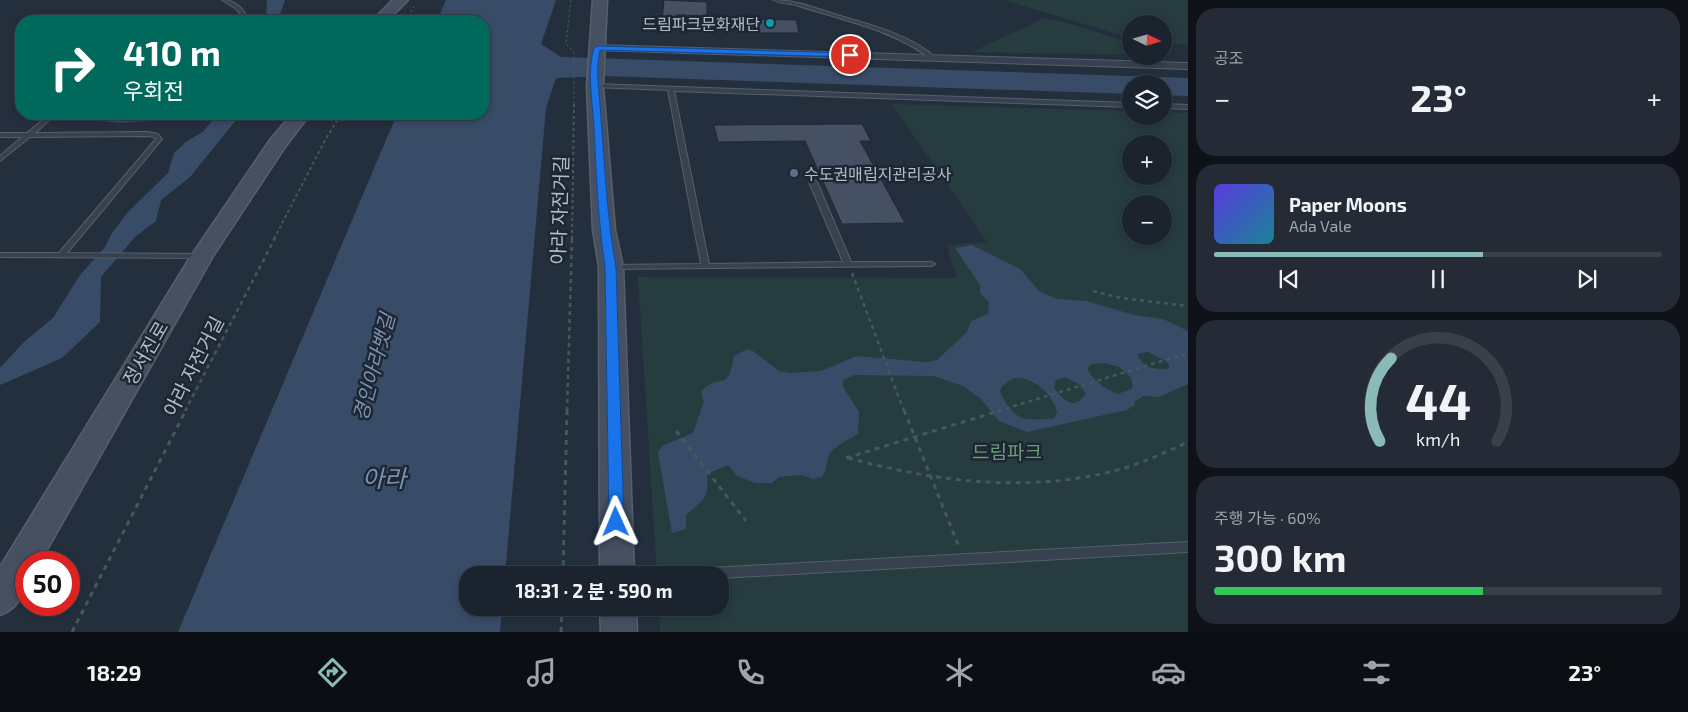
<!DOCTYPE html>
<html lang="ko">
<head>
<meta charset="utf-8">
<style>
	body { margin:0; font-family:"Exo 2","Noto Sans KR",sans-serif; background:#242b36; color:#f1f3f6; height:100vh; display:flex; flex-direction:column; font-size:19px; white-space:nowrap }
	* { box-sizing:border-box; margin:0 }
	p { font-size:16px; color:#a0a4aa }
	.icon { flex:none; width:28px; height:28px; fill:none; stroke:currentColor; stroke-width:2; stroke-linecap:round; stroke-linejoin:round }
	.map { position:relative; flex:1; overflow:hidden }
	.drawer { display:flex; flex-direction:column; gap:8px; padding:8px; background:#0f1319; width:500px }
	.drawer>* { flex:none }
	.hud { position:absolute; left:15px; top:15px; width:475px; height:105px; border-radius:20px; box-shadow:0 2px 8px #0003,0 0 0 1px #39404a; background:#00695c; color:#fff; overflow:hidden }
	.needle { width:32px; rotate:95deg }
	.buttons { position:absolute; left:1122px; top:15px; display:grid; gap:10px }
	.buttons a { display:grid; place-items:center; width:50px; height:50px; border-radius:50%; background:#1b232e; box-shadow:0 2px 8px #0003,0 0 0 1px #39404a; font-size:25px }
	.speed { position:absolute; left:15px; top:551px; display:flex; gap:10px; font-size:25px; font-weight:700; text-align:center }
	.speed>* { display:grid; place-content:center; width:65px; height:65px; border-radius:50%; background:#1b232e; box-shadow:0 2px 8px #0003,0 0 0 1px #39404a; line-height:1 }
	.speed .limit { border:8px solid #d22; background:#fff; color:#111 }
	.pin { position:absolute; display:grid; place-items:center; width:42px; height:42px; color:#fff; margin:-21px; border:2px solid #fff; border-radius:50%; box-shadow:0 1px 5px #0007 }
	.me { position:absolute; width:55px; margin:-28px; rotate:359deg; stroke-linejoin:round; filter:drop-shadow(0 0 4px #0008) }
	.turn { display:flex; align-items:center; gap:18px; height:105px; padding:0 25px; font-size:22px }
	.turn .icon { width:65px; height:65px; stroke-width:2.5 }
	.turn b { display:block; font-size:35px; line-height:42px }
	.big { font-size:38px; font-weight:700; line-height:1.1 }
	.drawer .tile { flex:1; display:flex; flex-direction:column; justify-content:center; gap:8px; min-width:0; padding:0 18px; border-radius:20px; background:#242b36 }
	.drawer .dial { align-items:center; gap:0 }
	.dial svg { height:130px; overflow:visible; fill:none; stroke:#39404a; stroke-width:7; stroke-linecap:round; text-anchor:middle }
	.dial text { fill:#f1f3f6; stroke:none }
	.song { display:flex; align-items:center; gap:15px }
	.cover { width:60px; height:60px; border-radius:8px; background:linear-gradient(135deg,hsl(250 70% 55%),hsl(190 70% 35%)) }
	.played { height:5px; border-radius:2px; background:linear-gradient(90deg,#8bbbb9 60%,#39404a 60%) }
	.keys { display:flex; justify-content:space-around; direction:ltr }
	.heat { display:flex; justify-content:space-between; align-items:center; font-size:28px; direction:ltr }
	.charge { height:8px; border-radius:4px; background:linear-gradient(90deg,#34c759 60%,#39404a 0) }
	.trip { position:absolute; left:459px; top:566px; width:270px; height:50px; border-radius:20px; background:#1b232e; box-shadow:0 2px 8px #0003,0 0 0 1px #39404a; font-weight:700; line-height:50px; text-align:center }
	.tab-bar { display:flex; height:80px; justify-content:space-around; align-items:center; background:#0b0e12; color:#a0a4aa }
	.tab-bar .icon { width:35px; height:35px }
	.tab-bar .current { color:#8bbbb9 }
	.tab-bar b { font-size:22px; color:#f1f3f6 }
	main { display:flex; flex:1; min-height:0 }
	.map>svg:first-child { display:block }
</style>
</head>
<body>
<main>
<div class="map">
<svg width="1188" height="632" viewBox="0 0 1188 632">
	<rect width="100%" height="100%" fill="#242f3e"/>
	<g fill="#263c3f" fill-rule="evenodd">
		<polygon points="1003,0 1188,0 1188,45 1164,44 1164,24 1131,24 1131,38"/>
		<path d="M 1045,18 C 1075,23 1102,35 1131,42 L 1131,55 L 971,52 Z"/>
		<path d="M 892,104 L 1131,111 L 1131,116 L 1164,116 L 1164,112 L 1188,113 L 1188,632 L 660,632 L 659,608 L 720,608 L 720,575 L 657,575 L 638,277 L 957,278 L 947,245 L 987,242 ZM 1131,144 L 1164,144 L 1164,176 L 1131,176 ZM 1131,204 L 1164,204 L 1164,236 L 1131,236 Z"/>
	</g>
	<g fill="#394c67" fill-rule="evenodd">
		<polygon points="267,0 285,0 280,14 289,20 266,21"/>
		<polygon points="446,0 556,0 541,44 561,57 1188,78 1188,96 1164,95 1164,84 1131,84 1131,94 604,76 556,78 546,108 505,575 468,575 468,608 502,608 500,632 178,632 397,114 484,114 484,21 437,21"/>
		<polygon points="79,114 159,114 162,120 121,123 80,119 74,116"/>
		<polygon points="214,114 241,114 190,177 161,200 156,221 135,237 101,277 100,322 62,358 0,385 0,368 24,342 53,318 80,275 105,247 112,233 128,212 168,173 174,153 187,141 203,132 215,117"/>
		<path d="M 972,245 L 1020,269 L 1040,292 L 1058,299 L 1087,301 L 1134,315 L 1163,319 L 1188,331 L 1188,384 L 1159,397 L 1144,396 L 1135,401 L 1135,405 L 1127,410 L 1027,432 L 999,421 L 980,398 L 963,386 L 934,376 L 855,375 L 843,380 L 843,387 L 859,412 L 858,434 L 842,443 L 829,453 L 826,469 L 822,477 L 813,479 L 802,475 L 779,477 L 772,483 L 755,483 L 737,476 L 728,465 L 707,474 C 709,499 704,499 686,515 L 686,529 L 672,533 L 658,453 L 662,446 L 693,433 L 704,401 L 701,392 C 719,371 728,395 734,356 L 747,349 L 753,351 L 779,371 L 790,373 L 821,371 L 857,356 L 926,362 L 937,360 L 967,332 L 971,321 L 988,314 L 989,302 L 980,293 L 980,285 L 955,248 ZM 1148,352 L 1166,361 L 1170,367 L 1167,369 C 1155,370 1142,367 1137,354 ZM 1105,363 L 1119,367 L 1131,378 L 1133,388 L 1118,394 C 1105,389 1093,381 1087,368 L 1092,364 ZM 1065,377 L 1079,384 L 1086,394 C 1072,411 1065,401 1054,388 L 1056,380 ZM 1014,378 C 1034,377 1052,393 1057,412 L 1054,418 C 1023,422 1013,420 1000,391 L 1002,386 Z"/>
	</g>
	<g fill="#455162" stroke="#1f2835">
		<polygon points="664,0 707,2 707,16 676,15 676,22 662,21"/>
		<polygon points="742,19 796,20 799,33 744,33"/>
		<polygon points="862,124 871,141 860,141 905,223 842,224 805,141 718,142 714,125"/>
	</g>
	<g fill="none" stroke-linecap="round" stroke-linejoin="round">
		<defs>
			<g id="lane">
				<path d="M 222,0 C 235,0 245,9 248,21 L 244,21 C 240,9 232,6 222,0 Z"/>
				<path d="M 773,0 C 795,0 816,8 837,15 C 868,24 912,35 936,58 L 931,59 C 896,31 842,20 799,6 C 790,3 780,4 773,0 Z"/>
				<polygon points="595,84 1131,103 1131,107 674,91 709,264 843,262 809,182 813,180 817,182 851,262 931,262 935,264 931,266 611,269 608,269 607,267 608,265 701,264 668,90 593,87 593,85"/>
				<polygon points="1164,104 1188,105 1188,109 1164,108"/>
				<polygon points="50,114 56,114 35,133 147,132 158,134 162,139 67,253 202,254 206,256 205,258 0,257 0,253 59,253 156,139 154,137 147,136 30,137 0,161 0,156 22,137 0,137 0,133 27,133"/>
				<polygon points="1188,542 1188,552 720,578 720,575 667,575 669,571 673,570"/>
			</g>
			<polygon id="street" points="598,45 1188,63 1188,69 594,50 594,46"/>
			<g id="secondary">
				<polygon points="393,0 408,0 387,21 372,21"/>
				<polygon points="593,0 607,0 603,86 615,230 623,267 634,575 600,575 599,267 593,230 587,86"/>
				<path d="M 292,114 L 310,114 L 285,147 L 213,256 L 40,562 L 26,562 C 26,586 24,606 0,615 L 0,567 L 191,256 L 270,140 Z"/>
				<polygon points="600,608 636,608 637,632 601,632"/>
			</g>
		</defs>
		<use href="#lane" stroke="#565f6c" stroke-width="2"/>
		<use href="#street" stroke="#565f6c" stroke-width="2"/>
		<use href="#secondary" stroke="#565f6c" stroke-width="3"/>
		<g stroke="#44595c" stroke-width="1" stroke-dasharray="2.5 2.5" stroke-linecap="butt">
			<polyline points="571,0 566,44 574,52 574,105"/>
			<polyline points="406,21 414,6"/>
		</g>
		<g stroke="#44595c" stroke-width="2" stroke-dasharray="3 3" stroke-linecap="butt">
			<polyline points="274,239 324,142 341,114"/>
			<polyline points="572,239 574,104"/>
		</g>
		<g stroke="#44595c" stroke-width="2.5" stroke-dasharray="4 4" stroke-linecap="butt">
			<polyline points="852,273 904,411"/>
			<polyline points="1093,291 1121,298 1188,306"/>
			<polyline points="185,411 275,238"/>
			<polyline points="567,411 572,238"/>
			<polyline points="998,411 1188,353"/>
		</g>
		<g stroke="#44595c" stroke-width="3" stroke-dasharray="5 5" stroke-linecap="butt">
			<polyline points="904,410 959,547"/>
			<polyline points="676,431 746,521"/>
			<polyline points="846,458 1002,410"/>
			<path d="M 848,458 C 937,482 1031,494 1121,469 C 1145,462 1166,452 1188,442"/>
			<polyline points="563,575 567,410"/>
			<polyline points="72,632 186,410"/>
			<polyline points="561,632 562,608"/>
		</g>
		<use href="#lane" fill="#38414e" fill-rule="evenodd"/>
		<use href="#street" fill="#38414e" fill-rule="evenodd"/>
		<use href="#secondary" fill="#465061" fill-rule="evenodd"/>
	</g>
	<path fill="#1a73e8" stroke="#114b97" d="M 598,46 L 850,53 L 854,55 L 850,57 L 600,50 C 595,71 600,97 601,118 C 605,168 607,218 616,267 L 624,522 L 622,526 L 616,528 L 611,526 L 609,522 L 605,267 C 598,220 596,172 594,125 C 592,100 587,71 594,48 Z"/>
	<circle fill="#0f9aa8" stroke="#1d2633" stroke-width="2" cx="770" cy="23" r="5"/>
	<circle fill="#5c6f8a" stroke="#1d2633" stroke-width="2" cx="794" cy="173" r="5"/>
	<g text-anchor="middle" dominant-baseline="central" stroke-width="5" stroke-linejoin="round" paint-order="stroke">
		<g font-size="16" fill="#b4bcc9" stroke="#1d2633" text-anchor="end">
			<text x="760" y="23">드림파크문화재단</text>
			<text x="804" y="173" text-anchor="start">수도권매립지관리공사</text>
		</g>
		<g font-size="19" fill="#b4bcc9" stroke="#1d2633">
			<text transform="translate(559 210) rotate(-88)">아라 자전거길</text>
			<text transform="translate(145 353) rotate(-60)">정서진로</text>
			<text transform="translate(193 366) rotate(-63)">아라 자전거길</text>
		</g>
		<g font-size="19" fill="#6b9a76" stroke="#1d2633">
			<text x="1007" y="451">드림파크</text>
		</g>
		<g font-size="20" font-style="italic" fill="#7c92b1" stroke="#1d2633">
			<text transform="translate(373 367) rotate(-75)">경인아라뱃길</text>
		</g>
		<g font-size="24" font-style="italic" fill="#7c92b1" stroke="#1d2633">
			<text x="384" y="477">아라</text>
		</g>
	</g>
</svg>
<div class="buttons">
<a><svg class="needle" viewBox="-14 -14 28 28"><path d="M0-13l5 13h-10z" fill="#e53935"/><path d="M0 13l5-13h-10z" fill="#a0a4aa"/></svg></a>
<a><svg class="icon" aria-label="layers" viewBox="0 0 24 24"><path d="M12 4l9 5-9 5-9-5zM3 14l9 5 9-5"/></svg></a>
<a>+</a>
<a>−</a>
</div>
<div class="speed"><div class="limit">50</div></div>
<div class="pin" style="left:850px;top:55px;background:#d93025"><svg class="icon" aria-label="arrive" viewBox="0 0 24 24"><path d="M6 21V4h12l-3 4 3 4H6"/></svg></div>
<svg class="me" style="left:616px;top:522px" viewBox="-20 -20 40 40"><path d="M0-17L14 15 0 8-14 15z" fill="#1a73e8" stroke="#fff" stroke-width="4"/></svg>
<div class="trip">18:31 · 2 분 · 590 m</div>
<div class="hud">
<div class="turn"><svg class="icon" aria-label="right" viewBox="0 0 24 24"><path d="M7 20v-9h11M14 6l5 5-5 5"/></svg><div><b>410 m</b>우회전</div></div>
</div>
</div>
<section class="drawer">
<div class="tile"><p>공조</p>
<div class="heat"><a>−</a><b class="big">23°</b><a>+</a></div>
</div>
<div class="tile">
<div class="song"><i class="cover"></i><div><b>Paper Moons</b><p>Ada Vale</p></div></div>
<div class="played"></div>
<div class="keys"><svg class="icon" aria-label="previous" viewBox="0 0 24 24"><path d="M18 5L8 12l10 7zM5 5v14"/></svg><svg class="icon" aria-label="pause" viewBox="0 0 24 24"><path d="M8 5v14M16 5v14"/></svg><svg class="icon" aria-label="next" viewBox="0 0 24 24"><path d="M6 5l10 7-10 7zM19 5v14"/></svg></div>
</div>
<div class="tile dial"><svg viewBox="0 0 100 80">
<path d="M14 69A42 42 0 1 1 86 69"/>
<path d="M14 69A42 42 0 0 1 21 18" stroke="#8bbbb9"/>
<text x="50" y="56" font-size="32" font-weight="700">44</text>
<text x="50" y="72" font-size="11">km/h</text>
</svg></div>
<div class="tile"><p>주행 가능 · 60%</p><b class="big">300 km</b><div class="charge"></div></div>
</section>
</main>
<nav class="tab-bar">
<b>18:29</b>
<svg class="icon current" aria-label="directions" viewBox="0 0 24 24"><path d="M12 3l9 9-9 9-9-9zM9 14v-3h6M13 9l2 2-2 2"/></svg>
<svg class="icon" aria-label="music" viewBox="0 0 24 24"><path d="M9 18V5l10-2v13"/><circle cx="6" cy="18" r="3"/><circle cx="16" cy="16" r="3"/></svg>
<svg class="icon" aria-label="phone" viewBox="0 0 24 24"><path d="M5 4h4l2 5-3 2q2 4 5 5l2-3 5 2v4C11 20 4 13 5 4z"/></svg>
<svg class="icon" aria-label="climate" viewBox="0 0 24 24"><path d="M12 3v18M4 7l16 10M4 17L20 7"/></svg>
<svg class="icon" aria-label="car" viewBox="0 0 24 24"><path d="M5 17H2v-5l4-1 3-4h7l3 4 3 1v5h-3M9 17h6M6 11h13"/><circle cx="7" cy="17" r="2"/><circle cx="17" cy="17" r="2"/></svg>
<svg class="icon" aria-label="filters" viewBox="0 0 24 24"><path d="M4 7h16M4 17h16"/><circle cx="9" cy="7" r="2"/><circle cx="15" cy="17" r="2"/></svg>
<b>23°</b>
</nav>
</body>
</html>
